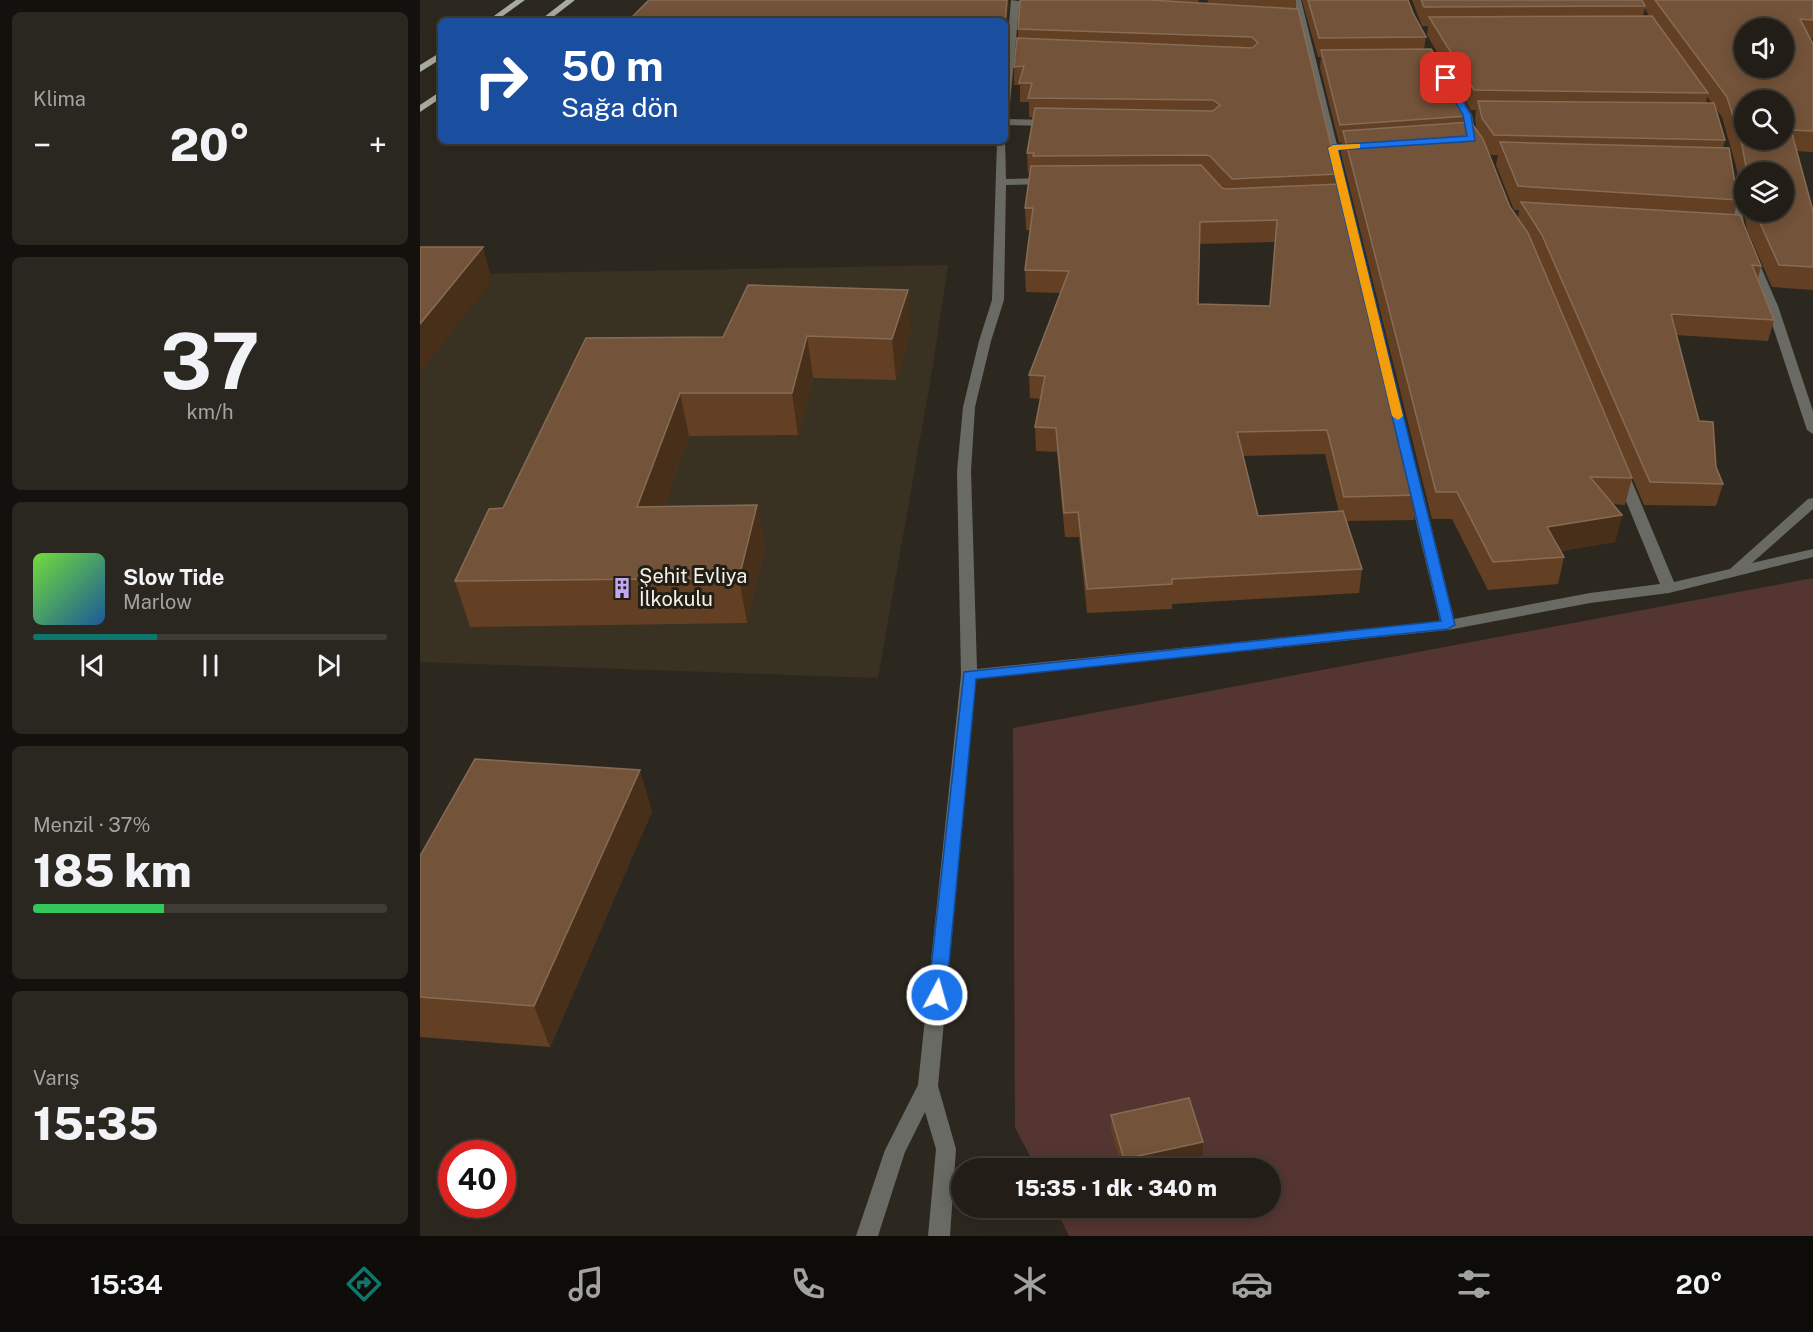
<!DOCTYPE html>
<html lang="tr">
<head>
<meta charset="utf-8">
<style>
	body { margin:0; font-family:"Public Sans",sans-serif; background:#2a2720; color:#f1f3f6; height:100vh; display:flex; flex-direction:column; font-size:22px; white-space:nowrap }
	* { box-sizing:border-box; margin:0 }
	p { font-size:20px; color:#a2a2a1 }
	.icon { flex:none; width:33px; height:33px; fill:none; stroke:currentColor; stroke-width:2; stroke-linecap:round; stroke-linejoin:round }
	.map { position:relative; flex:1; overflow:hidden }
	.side { display:flex; flex-direction:column; gap:12px; padding:12px; background:#13100d; width:420px }
	.side>* { flex:none }
	.guide { position:absolute; left:18px; top:18px; width:570px; height:126px; border-radius:9px; box-shadow:0 3px 15px #0003,0 0 0 2px #3f3c36; background:#1a4fa0; color:#fff; overflow:hidden }
	.buttons { position:absolute; left:1314px; top:18px; display:grid; gap:12px }
	.buttons a { display:grid; place-items:center; width:60px; height:60px; border-radius:50%; background:#221e17; box-shadow:0 3px 15px #0003,0 0 0 2px #3f3c36; font-size:30px }
	.speed { position:absolute; left:18px; top:1140px; display:flex; gap:12px; font-size:30px; font-weight:700; text-align:center }
	.speed>* { display:grid; place-content:center; width:78px; height:78px; border-radius:50%; background:#221e17; box-shadow:0 3px 15px #0003,0 0 0 2px #3f3c36; line-height:1 }
	.speed .limit { border:9px solid #d22; background:#fff; color:#111 }
	.pin { position:absolute; display:grid; place-items:center; width:51px; height:51px; color:#fff; margin:-26px; border-radius:12px; box-shadow:0 3px 9px #0006 }
	.me { position:absolute; width:66px; margin:-33px; rotate:6deg; stroke-linejoin:round; filter:drop-shadow(0 0 4px #0008) }
	.turn { display:flex; align-items:center; gap:21px; height:126px; padding:0 24px; font-size:27px }
	.turn .icon { width:78px; height:78px; stroke-width:2.5 }
	.turn b { display:block; font-size:42px; line-height:51px }
	.big { font-size:45px; font-weight:800; line-height:1.1 }
	.side .widget { flex:1; display:flex; flex-direction:column; justify-content:center; gap:9px; min-width:0; padding:0 21px; border-radius:9px; background:#2a2720 }
	.side .dial { align-items:center; gap:0 }
	.dial b { font-size:78px; line-height:1 }
	.song { display:flex; align-items:center; gap:18px }
	.cover { width:72px; height:72px; border-radius:9px; background:linear-gradient(135deg,hsl(100 70% 55%),hsl(210 70% 35%)) }
	.played { height:6px; border-radius:3px; background:linear-gradient(90deg,#0f766e 35%,#3f3c36 35%) }
	.keys { display:flex; justify-content:space-around; direction:ltr }
	.heat { display:flex; justify-content:space-between; align-items:center; font-size:33px; direction:ltr }
	.charge { height:9px; border-radius:4px; background:linear-gradient(90deg,#34c759 37%,#3f3c36 0) }
	.trip { position:absolute; left:531px; top:1158px; width:330px; height:60px; border-radius:30px; background:#221e17; box-shadow:0 3px 15px #0003,0 0 0 2px #3f3c36; font-weight:800; line-height:60px; text-align:center }
	.dock { display:flex; height:96px; justify-content:space-around; align-items:center; background:#0e0c09; color:#a2a2a1 }
	.dock .icon { width:42px; height:42px }
	.dock .on { color:#0f766e }
	.dock b { font-size:27px; color:#f1f3f6 }
	main { display:flex; flex:1; min-height:0 }
	.map>svg:first-child { display:block }
</style>
</head>
<body>
<main>
<section class="side">
<div class="widget"><p>Klima</p>
<div class="heat"><a>−</a><b class="big">20°</b><a>+</a></div>
</div>
<div class="widget dial"><b>37</b><p>km/h</p></div>
<div class="widget">
<div class="song"><i class="cover"></i><div><b>Slow Tide</b><p>Marlow</p></div></div>
<div class="played"></div>
<div class="keys"><svg class="icon" aria-label="previous" viewBox="0 0 24 24"><path d="M18 5L8 12l10 7zM5 5v14"/></svg><svg class="icon" aria-label="pause" viewBox="0 0 24 24"><path d="M8 5v14M16 5v14"/></svg><svg class="icon" aria-label="next" viewBox="0 0 24 24"><path d="M6 5l10 7-10 7zM19 5v14"/></svg></div>
</div>
<div class="widget"><p>Menzil · 37%</p><b class="big">185 km</b><div class="charge"></div></div>
<div class="widget"><p>Varış</p><b class="big">15:35</b></div>
</section>
<div class="map">
<svg width="1393" height="1236" viewBox="0 0 1393 1236">
	<rect width="100%" height="100%" fill="#2d281f"/>
	<polygon fill="#393121" points="528,265 512,371 458,678 0,662 0,275"/>
	<polygon fill="#543531" points="1393,578 1393,1236 649,1236 635,1208 850,1208 850,1168 616,1168 595,1127 593,728"/>
	<g fill="none" stroke-linecap="round" stroke-linejoin="round">
		<g fill="#696a64" fill-rule="evenodd">
			<polygon points="591,0 623,5 619,7 599,7 590,104 585,107 585,70"/>
			<polygon points="873,0 881,0 966,342 964,345 960,346 954,342"/>
			<polygon points="1033,93 1039,93 1052,115 1057,144 1049,142 1042,115 1031,95"/>
			<polygon points="585,119 633,120 638,123 633,126 585,125"/>
			<polygon points="585,139 586,179 629,178 634,181 629,184 586,185 584,300 571,341 555,407 551,471 557,669 1020,621 985,476 992,472 999,476 1034,619 1170,593 1240,584 1194,472 1201,468 1208,472 1254,582 1310,569 1388,499 1393,498 1393,509 1332,563 1393,549 1393,557 1249,593 1170,603 1028,630 556,679 518,1086 536,1149 530,1236 508,1236 516,1149 505,1112 485,1152 458,1236 436,1236 465,1150 498,1085 541,675 537,471 543,407 559,341 572,300 577,141 585,141"/>
			<polygon points="1312,183 1317,186 1326,233 1321,236 1316,233 1307,186"/>
			<polygon points="1332,255 1337,258 1358,306 1393,411 1393,434 1387,430 1346,306 1327,258"/>
		</g>
		<g fill="#a8aba0" fill-rule="evenodd">
			<polygon points="96,0 105,0 76,21 67,21"/>
			<polygon points="146,0 155,0 128,21 119,21"/>
			<polygon points="21,52 21,59 0,72 0,65"/>
			<polygon points="21,91 21,98 0,112 0,105"/>
		</g>
	</g>
	<g fill="#634024" fill-rule="evenodd">
		<path d="M 600,0 L 779,0 L 778,3 L 787,4 L 788,0 L 876,0 L 876,9 L 918,174 L 917,185 L 997,495 L 994,520 L 926,521 L 942,569 L 939,593 L 752,604 L 752,609 L 667,613 L 659,537 L 645,537 L 637,452 L 616,451 L 615,427 L 621,399 L 610,398 L 609,375 L 640,293 L 606,292 L 605,270 L 610,230 L 606,230 L 605,208 L 610,173 L 608,173 L 607,153 L 613,117 L 609,117 L 609,102 L 600,102 L 600,85 L 594,85 L 594,67 L 598,38 L 598,29 ZM 855,242 L 850,306 L 778,304 L 779,244 ZM 905,454 L 919,512 L 838,516 L 823,456 Z"/>
		<path d="M 882,0 L 988,0 L 993,13 L 1006,37 L 1004,49 L 1047,116 L 1046,122 L 1057,130 L 1055,120 L 1056,110 L 1051,110 L 1007,35 L 1008,26 L 1002,26 L 992,0 L 1393,0 L 1393,39 L 1390,38 L 1393,44 L 1393,152 L 1376,151 L 1393,211 L 1393,290 L 1352,287 L 1327,229 L 1316,166 L 1302,117 L 1296,109 L 1305,140 L 1303,148 L 1318,200 L 1314,215 L 1341,266 L 1338,278 L 1354,320 L 1348,341 L 1256,335 L 1279,421 L 1303,484 L 1296,506 L 1224,505 L 1118,255 L 1212,478 L 1205,505 L 1193,504 L 1202,515 L 1195,542 L 1141,551 L 1144,557 L 1138,584 L 1068,590 L 1032,519 L 1012,519 L 921,153 L 922,142 L 919,143 L 900,67 L 901,57 L 898,57 ZM 1225,8 L 1229,16 L 1223,16 ZM 1287,97 L 1292,103 L 1286,103 ZM 1068,151 L 1071,155 L 1078,155 L 1076,165 L 1094,210 L 1099,210 L 1098,218 L 1090,207 ZM 1324,172 L 1364,172 L 1364,212 L 1324,212 Z"/>
		<polygon points="491,330 476,380 393,378 378,435 269,436 244,506 337,505 345,549 327,623 50,627 35,581 83,508 303,337"/>
		<polygon points="232,811 130,1047 0,1037 0,856"/>
		<polygon points="691,1115 783,1142 783,1156 728,1168 702,1168 691,1130"/>
	</g>
	<g fill="#472f19">
		<polygon points="587,0 589,0 585,53 585,23"/>
		<polygon points="63,247 72,281 0,373 0,324"/>
		<polygon points="488,290 491,330 476,380 472,339"/>
		<polygon points="387,336 393,378 378,435 372,393"/>
		<polygon points="260,393 269,436 228,551 217,507"/>
		<polygon points="337,505 345,549 327,623 319,578"/>
		<polygon points="1202,515 1195,542 1121,554 1127,527"/>
		<polygon points="220,770 232,811 130,1047 114,1006"/>
		<polygon points="783,1142 783,1156 728,1168 704,1168 704,1159"/>
	</g>
	<g fill="#735339" stroke="#876c55" stroke-width="1.5" fill-rule="evenodd">
		<polygon points="229,0 587,0 585,23 585,21 208,21"/>
		<polygon points="600,0 730,0 878,9 918,174 812,179 790,156 785,155 613,156 614,153 607,153 615,108 793,111 800,105 793,100 608,98 612,83 599,83 604,66 594,67 597,38 832,48 838,43 832,37 598,29"/>
		<polygon points="888,0 988,0 993,13 1006,37 899,38"/>
		<polygon points="1001,0 1222,0 1225,6 1004,7"/>
		<path d="M 1235,0 L 1393,0 L 1393,20 L 1380,19 L 1393,44 L 1393,131 L 1371,130 L 1393,211 L 1393,267 L 1359,265 L 1335,212 L 1364,212 L 1364,172 L 1327,172 L 1322,145 L 1307,97 ZM 1324,28 L 1364,28 L 1364,68 L 1324,68 ZM 1324,100 L 1364,100 L 1364,140 L 1324,140 Z"/>
		<polygon points="1232,16 1288,93 1054,90 1009,17"/>
		<polygon points="1011,49 1042,98 1047,116 920,125 901,50"/>
		<polygon points="1058,101 1294,103 1305,140 1074,135 1062,118"/>
		<polygon points="1051,122 1063,139 1090,207 1108,233 1212,478 1170,477 1202,515 1127,527 1144,557 1073,562 1037,492 1016,492 923,131"/>
		<polygon points="1080,142 1309,148 1318,200 1098,186"/>
		<path d="M 781,165 L 802,188 L 807,189 L 921,184 L 997,495 L 924,497 L 907,430 L 817,432 L 838,516 L 923,511 L 942,569 L 752,579 L 752,584 L 667,589 L 658,512 L 644,513 L 636,428 L 615,427 L 625,376 L 609,375 L 649,271 L 605,270 L 613,208 L 605,208 L 611,166 ZM 857,220 L 850,306 L 778,304 L 780,222 Z"/>
		<polygon points="1101,202 1320,215 1341,266 1332,265 1354,320 1251,314 1279,421 1293,422 1296,467 1303,484 1230,482 1122,235"/>
		<polygon points="0,247 63,247 0,324"/>
		<polygon points="328,285 488,290 472,339 387,336 372,393 260,393 217,507 337,505 319,578 35,581 69,509 83,508 166,338 303,337"/>
		<polygon points="55,759 220,770 114,1006 0,997 0,856"/>
		<polygon points="769,1098 783,1142 704,1159 691,1115"/>
	</g>
	<polygon fill="#1a73e8" stroke="#114b97" stroke-width="1.5" points="1023,76 1028,76 1051,115 1055,141 918,150 1035,625 1028,629 556,679 526,995 523,1000 517,1002 511,1000 508,995 544,672 1021,621 908,148 913,145 1047,136 1043,115 1021,78"/>
	<polygon fill="#f59e0b" points="937,144 940,144 940,148 918,150 983,416 978,420 972,416 908,148 913,145"/>
	<defs>
		<symbol id="building-bare" viewBox="-9 -9 18 18"><path d="M-4-6H4V6H1V3H-1V6H-4ZM-2.5-4.3h1.7v1.8h-1.7ZM.8-4.3h1.7v1.8H.8ZM-2.5-1h1.7V.8h-1.7ZM.8-1h1.7V.8H.8Z" fill="#c2a8f3" stroke="#231f15" stroke-width="2.5" paint-order="stroke"/></symbol>
	</defs>
	<g fill-rule="evenodd">
		<use href="#building-bare" x="187" y="573" width="30" height="30"/>
	</g>
	<g text-anchor="middle" dominant-baseline="central" stroke-width="6" stroke-linejoin="round" paint-order="stroke">
		<g font-size="20" fill="#f4f1eb" stroke="#231f15" text-anchor="start">
			<text x="219" y="576">Şehit Evliya<tspan x="219" dy="23">İlkokulu</tspan></text>
		</g>
	</g>
</svg>
<div class="buttons">
<a><svg class="icon" aria-label="sound" viewBox="0 0 24 24"><path d="M4 9h4l5-4v14l-5-4H4zM17 9q2 3 0 6"/></svg></a>
<a><svg class="icon" aria-label="search" viewBox="0 0 24 24"><circle cx="10" cy="10" r="6"/><path d="M15 15l6 6"/></svg></a>
<a><svg class="icon" aria-label="layers" viewBox="0 0 24 24"><path d="M12 4l9 5-9 5-9-5zM3 14l9 5 9-5"/></svg></a>
</div>
<div class="speed"><div class="limit">40</div></div>
<div class="pin" style="left:1026px;top:78px;background:#d93025"><svg class="icon" aria-label="arrive" viewBox="0 0 24 24"><path d="M6 21V4h12l-3 4 3 4H6"/></svg></div>
<svg class="me" style="left:517px;top:995px" viewBox="-20 -20 40 40"><circle r="17" fill="#1a73e8" stroke="#fff" stroke-width="3"/><path d="M0-11L8 9 0 5-8 9z" fill="#fff"/></svg>
<div class="trip">15:35 · 1 dk · 340 m</div>
<div class="guide">
<div class="turn"><svg class="icon" aria-label="right" viewBox="0 0 24 24"><path d="M7 20v-9h11M14 6l5 5-5 5"/></svg><div><b>50 m</b>Sağa dön</div></div>
</div>
</div>
</main>
<nav class="dock">
<b>15:34</b>
<svg class="icon on" aria-label="directions" viewBox="0 0 24 24"><path d="M12 3l9 9-9 9-9-9zM9 14v-3h6M13 9l2 2-2 2"/></svg>
<svg class="icon" aria-label="music" viewBox="0 0 24 24"><path d="M9 18V5l10-2v13"/><circle cx="6" cy="18" r="3"/><circle cx="16" cy="16" r="3"/></svg>
<svg class="icon" aria-label="phone" viewBox="0 0 24 24"><path d="M5 4h4l2 5-3 2q2 4 5 5l2-3 5 2v4C11 20 4 13 5 4z"/></svg>
<svg class="icon" aria-label="climate" viewBox="0 0 24 24"><path d="M12 3v18M4 7l16 10M4 17L20 7"/></svg>
<svg class="icon" aria-label="car" viewBox="0 0 24 24"><path d="M5 17H2v-5l4-1 3-4h7l3 4 3 1v5h-3M9 17h6M6 11h13"/><circle cx="7" cy="17" r="2"/><circle cx="17" cy="17" r="2"/></svg>
<svg class="icon" aria-label="filters" viewBox="0 0 24 24"><path d="M4 7h16M4 17h16"/><circle cx="9" cy="7" r="2"/><circle cx="15" cy="17" r="2"/></svg>
<b>20°</b>
</nav>
</body>
</html>
